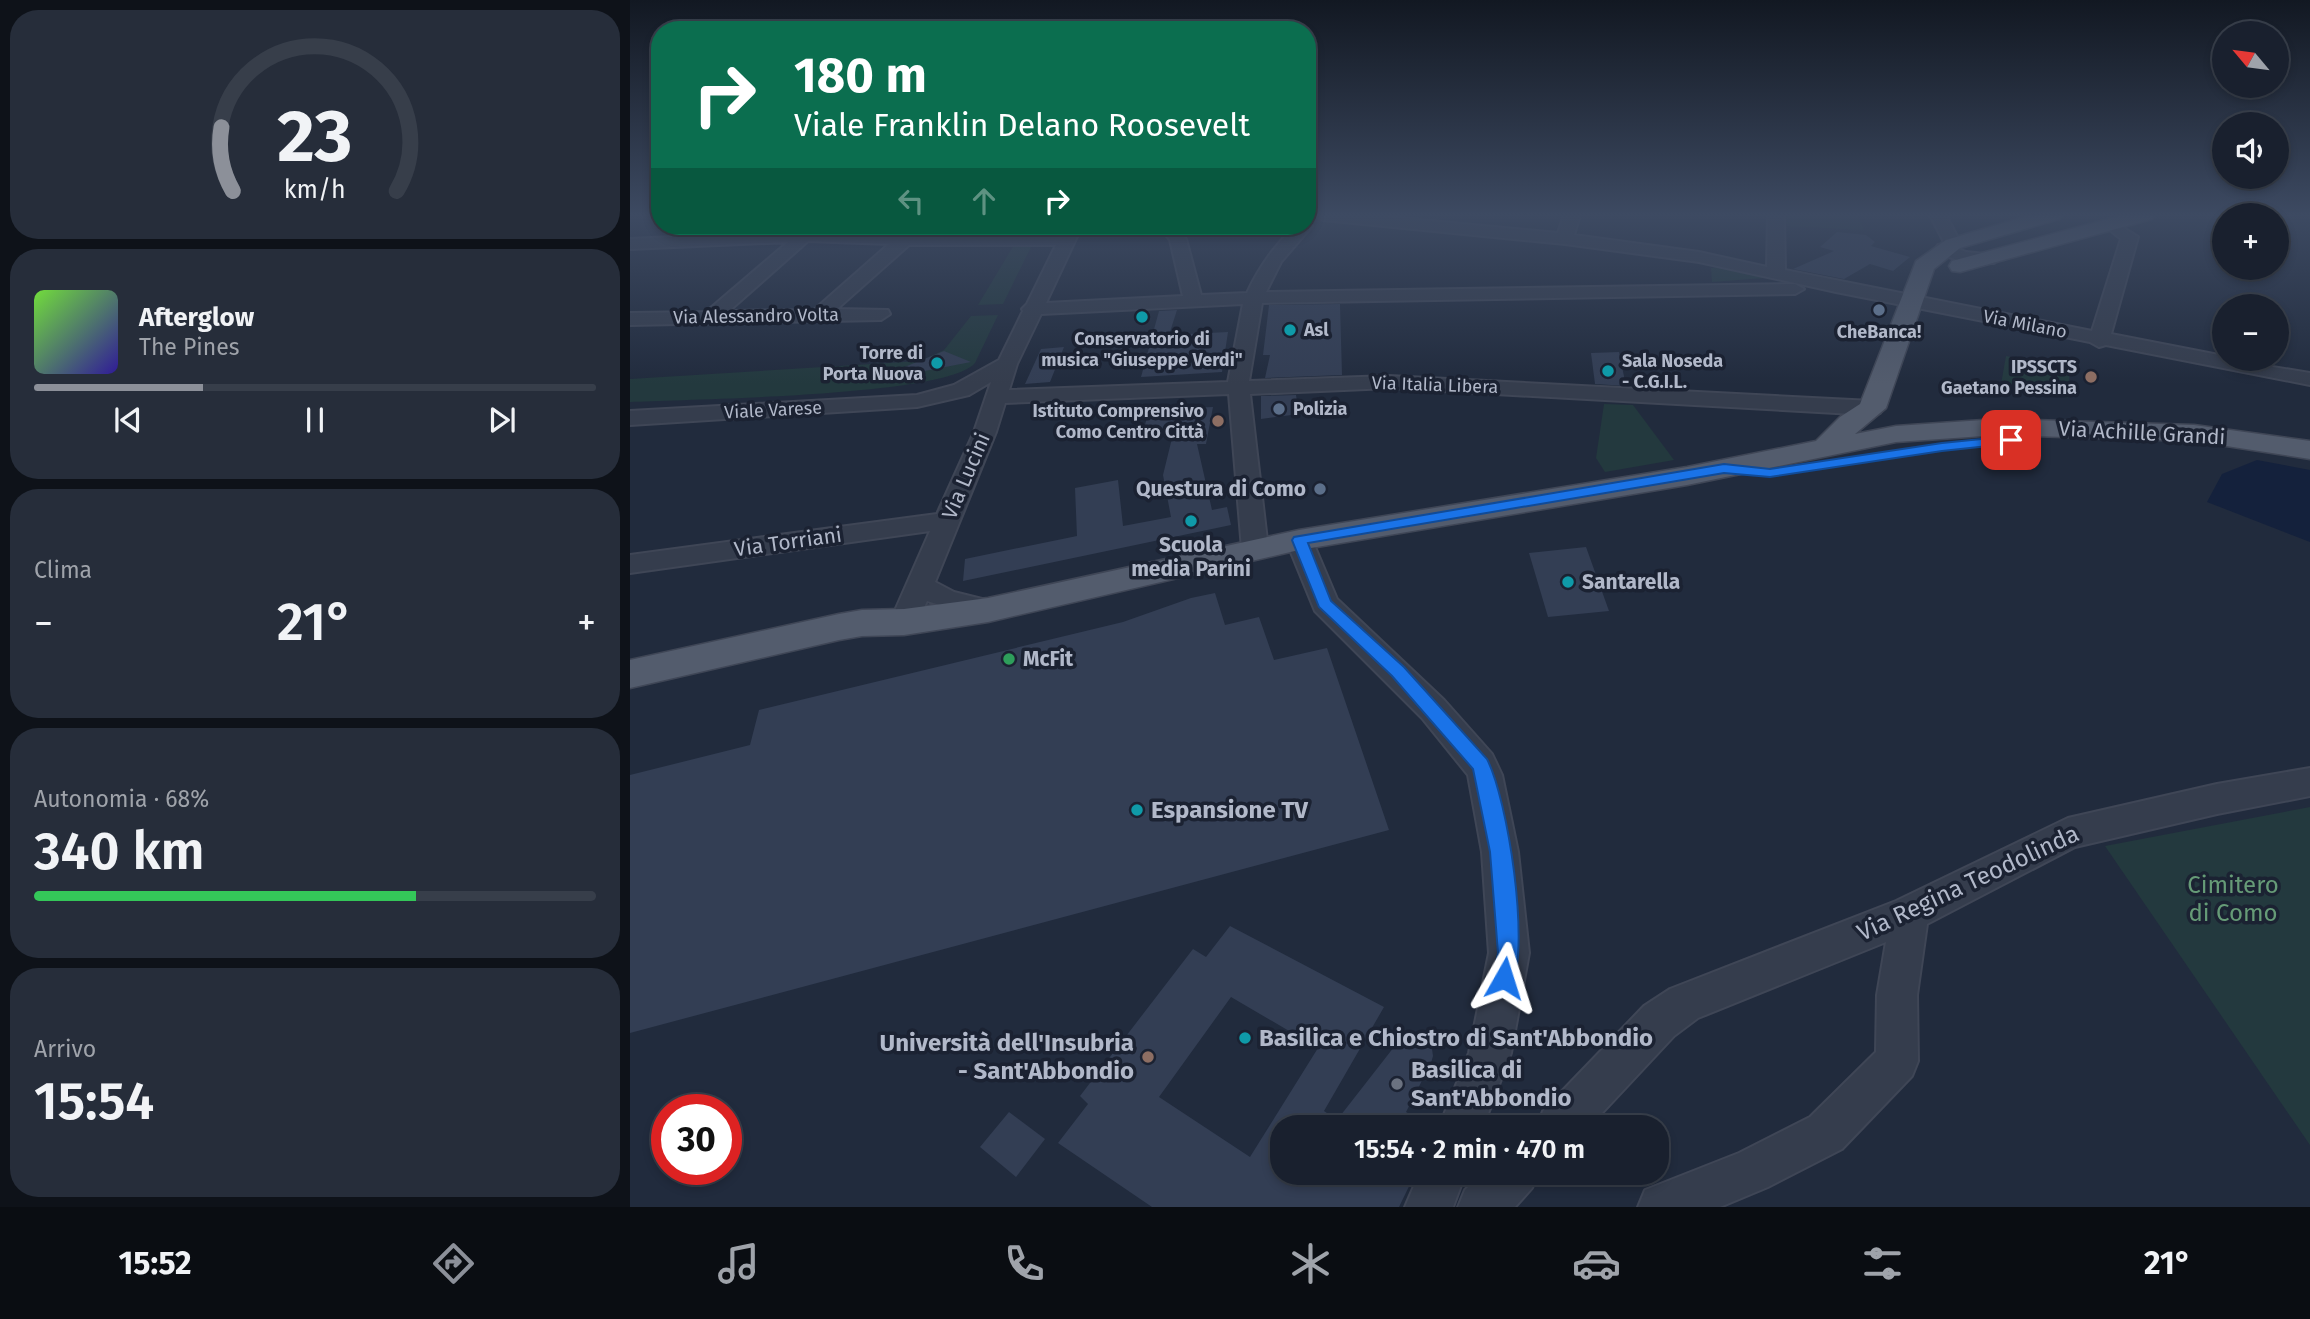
<!DOCTYPE html>
<html lang="it">
<head>
<meta charset="utf-8">
<style>
	body { margin:0; font-family:"Fira Sans",sans-serif; background:#262d3a; color:#f1f3f6; height:100vh; display:flex; flex-direction:column; font-size:26px; white-space:nowrap }
	* { box-sizing:border-box; margin:0 }
	p { font-size:23px; color:#9fa3aa }
	.icon { flex:none; width:38px; height:38px; fill:none; stroke:currentColor; stroke-width:2; stroke-linecap:round; stroke-linejoin:round }
	.map { position:relative; flex:1; overflow:hidden }
	.details { display:flex; flex-direction:column; gap:10px; padding:10px; background:#0e1219; width:630px }
	.details>* { flex:none }
	.banner { position:absolute; left:21px; top:21px; width:665px; height:214px; border-radius:28px; box-shadow:0 4px 10px #0003,0 0 0 2px #373e4a; background:#0b6e4f; color:#fff; overflow:hidden }
	.needle { width:46px; rotate:299deg }
	.fabs { position:absolute; left:1582px; top:21px; display:grid; gap:14px }
	.fabs a { display:grid; place-items:center; width:77px; height:77px; border-radius:50%; background:#19202e; box-shadow:0 4px 10px #0003,0 0 0 2px #373e4a; font-size:35px }
	.speed { position:absolute; left:21px; top:1094px; display:flex; gap:14px; font-size:35px; font-weight:700; text-align:center }
	.speed>* { display:grid; place-content:center; width:91px; height:91px; border-radius:50%; background:#19202e; box-shadow:0 4px 10px #0003,0 0 0 2px #373e4a; line-height:1 }
	.speed .limit { border:10px solid #d22; background:#fff; color:#111 }
	.pin { position:absolute; display:grid; place-items:center; width:60px; height:60px; color:#fff; margin:-30px; border-radius:14px; box-shadow:0 4px 10px #0006 }
	.me { position:absolute; width:77px; margin:-38px; rotate:6deg; stroke-linejoin:round; filter:drop-shadow(0 0 5px #0008) }
	.turn { display:flex; align-items:center; gap:24px; height:147px; padding:0 28px; font-size:32px }
	.turn .icon { width:91px; height:91px; stroke-width:2.5 }
	.turn b { display:block; font-size:49px; line-height:60px }
	.lanes { display:flex; align-items:center; height:66px; padding:0 28px; background:#0003; justify-content:center; gap:35px; direction:ltr }
	.lanes .off { opacity:.35 }
	.big { font-size:52px; font-weight:600; line-height:1.1 }
	.details .widget { flex:1; display:flex; flex-direction:column; justify-content:center; gap:10px; min-width:0; padding:0 24px; border-radius:28px; background:#262d3a }
	.details .dial { align-items:center; gap:0 }
	.dial svg { height:182px; overflow:visible; fill:none; stroke:#373e4a; stroke-width:7; stroke-linecap:round; text-anchor:middle }
	.dial text { fill:#f1f3f6; stroke:none }
	.song { display:flex; align-items:center; gap:21px }
	.cover { width:84px; height:84px; border-radius:10px; background:linear-gradient(135deg,hsl(100 70% 55%),hsl(250 70% 35%)) }
	.played { height:7px; border-radius:4px; background:linear-gradient(90deg,#8c9099 30%,#373e4a 30%) }
	.keys { display:flex; justify-content:space-around; direction:ltr }
	.heat { display:flex; justify-content:space-between; align-items:center; font-size:38px; direction:ltr }
	.charge { height:10px; border-radius:5px; background:linear-gradient(90deg,#34c759 68%,#373e4a 0) }
	.trip { position:absolute; left:640px; top:1115px; width:399px; height:70px; border-radius:28px; background:#19202e; box-shadow:0 4px 10px #0003,0 0 0 2px #373e4a; font-weight:600; line-height:70px; text-align:center }
	.tabs { display:flex; height:112px; justify-content:space-around; align-items:center; background:#0a0d12; color:#9fa3aa }
	.tabs .icon { width:49px; height:49px }
	.tabs .selected { color:#8c9099 }
	.tabs b { font-size:32px; color:#f1f3f6 }
	main { display:flex; flex:1; min-height:0 }
	.map>svg:first-child { display:block }
</style>
</head>
<body>
<main>
<section class="details">
<div class="widget dial"><svg viewBox="0 0 100 80">
<path d="M14 69A42 42 0 1 1 86 69"/>
<path d="M14 69A42 42 0 0 1 9 41" stroke="#8c9099"/>
<text x="50" y="56" font-size="32" font-weight="700">23</text>
<text x="50" y="72" font-size="11">km/h</text>
</svg></div>
<div class="widget">
<div class="song"><i class="cover"></i><div><b>Afterglow</b><p>The Pines</p></div></div>
<div class="played"></div>
<div class="keys"><svg class="icon" aria-label="previous" viewBox="0 0 24 24"><path d="M18 5L8 12l10 7zM5 5v14"/></svg><svg class="icon" aria-label="pause" viewBox="0 0 24 24"><path d="M8 5v14M16 5v14"/></svg><svg class="icon" aria-label="next" viewBox="0 0 24 24"><path d="M6 5l10 7-10 7zM19 5v14"/></svg></div>
</div>
<div class="widget"><p>Clima</p>
<div class="heat"><a>−</a><b class="big">21°</b><a>+</a></div>
</div>
<div class="widget"><p>Autonomia · 68%</p><b class="big">340 km</b><div class="charge"></div></div>
<div class="widget"><p>Arrivo</p><b class="big">15:54</b></div>
</section>
<div class="map">
<svg width="1680" height="1207" viewBox="0 0 1680 1207">
	<rect width="100%" height="100%" fill="#212b3d"/>
	<g fill="#23393e">
		<polygon points="1154,215 1228,215 1234,230 1157,226"/>
		<polygon points="384,245 402,245 373,304 348,305"/>
		<polygon points="1088,267 1134,276 1135,278 1082,282 1081,268"/>
		<path d="M 368,315 L 345,363 C 316,397 56,399 0,402 L 0,379 L 290,361 L 314,350 L 341,316 Z"/>
		<polygon points="1376,356 1440,369 1438,398 1371,384"/>
		<polygon points="974,404 1003,405 1044,460 975,472 966,458"/>
		<polygon points="1680,807 1680,1145 1475,846"/>
	</g>
	<polygon fill="#14213c" points="1627,460 1680,470 1680,542 1577,502 1592,474"/>
	<g fill="#333e54" fill-rule="evenodd">
		<polygon points="1207,232 1236,235 1245,242 1241,246 1280,257 1263,271 1240,264 1214,279 1163,269 1204,251 1190,247"/>
		<polygon points="710,304 712,375 635,378 640,355 633,355 639,305"/>
		<polygon points="547,310 539,335 598,332 592,372 511,377 529,311"/>
		<polygon points="434,347 420,382 395,384 411,349"/>
		<polygon points="314,351 341,362 274,375 272,368"/>
		<polygon points="989,352 996,386 965,384 961,353"/>
		<polygon points="666,395 669,414 631,419 631,396"/>
		<polygon points="583,407 576,444 567,444 582,510 597,507 601,525 333,581 335,559 447,536 445,488 488,480 493,526 541,517 533,475 544,430 513,432 519,410"/>
		<polygon points="956,547 979,611 918,617 899,553"/>
		<polygon points="585,593 595,625 629,617 644,660 697,648 759,830 0,1033 0,775 120,745 129,710 493,622 561,598"/>
		<path d="M 600,926 L 754,1007 L 694,1111 L 707,1120 L 771,1038 L 777,1034 L 790,1034 L 801,1042 L 803,1056 L 801,1063 L 776,1112 L 802,1127 L 653,1127 L 653,1172 L 786,1172 L 769,1207 L 522,1207 L 428,1143 L 458,1104 L 450,1096 L 563,949 L 576,957 ZM 601,997 L 688,1048 L 620,1157 L 529,1097 Z"/>
		<polygon points="379,1112 415,1139 386,1177 350,1147"/>
	</g>
	<g fill="none" stroke-linecap="round" stroke-linejoin="round">
		<defs>
			<g id="minor">
				<polygon points="685,215 739,215 928,233 934,215 950,215 944,235 1069,252 1137,267 1138,215 1154,215 1155,270 1462,331 1491,239 1475,226 1483,221 1508,237 1481,334 1594,356 1594,359 1680,373 1680,385 1476,345 1469,347 1460,342 1206,292 1069,262 935,244 693,220"/>
				<polygon points="1300,215 1316,215 1331,244 1326,248 1336,252 1364,255 1367,259 1364,263 1333,262 1308,253 1306,249 1308,245 1315,244"/>
				<path d="M 677,222 L 682,226 L 651,262 L 636,292 L 1165,284 L 1174,289 L 1165,294 L 632,303 L 619,381 L 759,376 L 1242,401 L 1250,403 L 1253,408 L 1250,413 L 1242,415 L 759,388 L 620,394 L 638,549 L 634,555 L 625,558 L 616,555 L 612,549 L 599,394 L 375,403 L 366,432 L 305,582 L 324,592 L 368,603 L 372,610 L 368,617 L 358,620 L 297,601 L 284,629 L 274,632 L 264,629 L 260,622 L 300,531 L 0,573 L 0,555 L 307,514 L 344,432 L 361,382 L 339,395 L 287,407 L 0,425 L 0,411 L 287,395 L 324,385 L 369,360 L 393,311 L 392,309 L 397,304 L 426,245 L 279,245 L 207,309 L 258,310 L 260,314 L 251,320 L 0,325 L 0,313 L 76,312 L 158,242 L 0,249 L 0,239 L 170,231 L 179,227 L 187,232 L 270,235 L 280,230 L 288,235 L 431,235 L 437,226 L 449,226 L 451,228 L 416,303 L 553,296 L 540,240 L 528,226 L 545,226 L 556,239 L 571,295 L 617,293 C 629,267 645,245 665,226 L 677,226 ZM 178,241 L 259,244 L 184,310 L 99,311 ZM 613,304 L 598,382 L 379,390 L 387,364 L 411,314 Z"/>
				<polygon points="669,532 678,534 682,540 707,599 814,700 862,754 872,775 888,852 899,953 881,1053 853,1127 809,1127 839,1053 859,953 852,852 838,775 792,718 685,611 656,540 660,534"/>
				<polygon points="1680,768 1680,796 1587,814 1445,847 1297,924 1287,995 1288,1061 1282,1076 1212,1149 1138,1187 1090,1207 1008,1207 1015,1190 1109,1153 1180,1117 1246,1052 1247,995 1256,942 1068,1018 1044,1036 959,1127 907,1127 913,1111 1014,1006 1040,989 1266,901 1438,818 1587,784"/>
				<polygon points="790,1172 836,1172 823,1207 775,1207"/>
				<polygon points="853,1172 909,1172 902,1188 885,1207 828,1207 835,1190"/>
			</g>
			<g id="major">
				<polygon points="1401,215 1432,215 1429,219 1330,248 1304,269 1256,408 1225,434 1266,426 1368,419 1564,425 1680,441 1680,459 1564,441 1368,435 1266,442 1057,485 669,550 358,622 274,635 232,636 209,640 0,688 0,660 209,614 232,610 274,609 358,598 669,530 1057,467 1186,441 1210,417 1230,404 1286,261 1316,240"/>
				<polygon points="1493,215 1525,215 1522,219 1330,272 1322,271 1319,266 1322,261"/>
			</g>
		</defs>
		<use href="#minor" stroke="#3f4656" stroke-width="4"/>
		<use href="#major" stroke="#3f4656" stroke-width="3"/>
		<use href="#minor" fill="#353d4d" fill-rule="evenodd"/>
		<use href="#major" fill="#535c6d" fill-rule="evenodd"/>
	</g>
	<linearGradient id="sky" x2="0" y2="1"><stop stop-color="#121822"/><stop offset="0.56" stop-color="#3d4a62"/><stop offset="1" stop-color="#3d4a62" stop-opacity="0"/></linearGradient>
	<rect width="1680" height="384" fill="url(#sky)"/>
	<path fill="#1a73e8" stroke="#114b97" stroke-width="2" d="M 1381,436 L 1387,440 L 1386,443 L 1312,451 L 1140,477 L 1094,473 L 678,543 L 701,601 L 774,667 L 857,759 C 878,800 900,944 882,986 L 874,989 L 866,986 L 863,978 L 868,953 L 860,852 L 843,769 L 762,676 L 689,607 L 662,540 L 664,537 L 1094,464 L 1140,469 L 1312,443 Z"/>
	<g fill="#5c6f8a" stroke="#1b2232" stroke-width="2.5">
		<circle cx="1249" cy="310" r="7"/>
		<circle cx="649" cy="409" r="7"/>
		<circle cx="690" cy="489" r="7"/>
	</g>
	<g fill="#0f9aa8" stroke="#1b2232" stroke-width="2.5">
		<circle cx="512" cy="317" r="7"/>
		<circle cx="660" cy="330" r="7"/>
		<circle cx="307" cy="363" r="7"/>
		<circle cx="978" cy="371" r="7"/>
		<circle cx="561" cy="521" r="7"/>
		<circle cx="938" cy="582" r="7"/>
		<circle cx="507" cy="810" r="7"/>
		<circle cx="615" cy="1038" r="7"/>
	</g>
	<g fill="#8d6e63" stroke="#1b2232" stroke-width="2.5">
		<circle cx="1461" cy="377" r="7"/>
		<circle cx="588" cy="421" r="7"/>
		<circle cx="518" cy="1057" r="7"/>
	</g>
	<circle fill="#2e9e5b" stroke="#1b2232" stroke-width="2.5" cx="379" cy="659" r="7"/>
	<circle fill="#6b7280" stroke="#1b2232" stroke-width="2.5" cx="767" cy="1084" r="7"/>
	<g text-anchor="middle" dominant-baseline="central" stroke-width="7" stroke-linejoin="round" paint-order="stroke">
		<g font-size="18" fill="#b1b8c9" stroke="#1b2232">
			<text transform="translate(126 316) rotate(-1)">Via Alessandro Volta</text>
			<text transform="translate(1395 324) rotate(11)">Via Milano</text>
			<text transform="translate(805 385) rotate(2)">Via Italia Libera</text>
			<text transform="translate(143 410) rotate(-3)">Viale Varese</text>
		</g>
		<g font-size="18" font-weight="bold" fill="#b1b8c9" stroke="#1b2232" text-anchor="start">
			<text x="674" y="330">Asl</text>
			<text x="1249" y="332" text-anchor="middle">CheBanca!</text>
			<text x="512" y="339" text-anchor="middle">Conservatorio di<tspan x="512" dy="21">musica "Giuseppe Verdi"</tspan></text>
			<text x="293" y="353" text-anchor="end">Torre di<tspan x="293" dy="21">Porta Nuova</tspan></text>
			<text x="992" y="361">Sala Noseda<tspan x="992" dy="21">- C.G.I.L.</tspan></text>
			<text x="1447" y="367" text-anchor="end">IPSSCTS<tspan x="1447" dy="21">Gaetano Pessina</tspan></text>
			<text x="663" y="409">Polizia</text>
			<text x="574" y="411" text-anchor="end">Istituto Comprensivo<tspan x="574" dy="21">Como Centro Città</tspan></text>
		</g>
		<g font-size="21" fill="#b1b8c9" stroke="#1b2232">
			<text transform="translate(1512 433) rotate(3)">Via Achille Grandi</text>
			<text transform="translate(336 476) rotate(-67)">Via Lucini</text>
			<text transform="translate(158 542) rotate(-8)">Via Torriani</text>
		</g>
		<g font-size="21" font-weight="bold" fill="#b1b8c9" stroke="#1b2232" text-anchor="start">
			<text x="676" y="489" text-anchor="end">Questura di Como</text>
			<text x="561" y="545" text-anchor="middle">Scuola<tspan x="561" dy="24">media Parini</tspan></text>
			<text x="952" y="582">Santarella</text>
			<text x="393" y="659">McFit</text>
		</g>
		<g font-size="24" font-weight="bold" fill="#b1b8c9" stroke="#1b2232" text-anchor="start">
			<text x="521" y="810">Espansione TV</text>
			<text x="629" y="1038">Basilica e Chiostro di Sant'Abbondio</text>
			<text x="504" y="1043" text-anchor="end">Università dell'Insubria<tspan x="504" dy="28">- Sant'Abbondio</tspan></text>
			<text x="781" y="1070">Basilica di<tspan x="781" dy="28">Sant'Abbondio</tspan></text>
		</g>
		<g font-size="24" fill="#b1b8c9" stroke="#1b2232">
			<text transform="translate(1338 883) rotate(-25)">Via Regina Teodolinda</text>
		</g>
		<g font-size="24" fill="#669b77" stroke="#1b2232">
			<text x="1603" y="885">Cimitero<tspan x="1603" dy="28">di Como</tspan></text>
		</g>
	</g>
</svg>
<div class="fabs">
<a><svg class="needle" viewBox="-14 -14 28 28"><path d="M0-13l5 13h-10z" fill="#e53935"/><path d="M0 13l5-13h-10z" fill="#9fa3aa"/></svg></a>
<a><svg class="icon" aria-label="sound" viewBox="0 0 24 24"><path d="M4 9h4l5-4v14l-5-4H4zM17 9q2 3 0 6"/></svg></a>
<a>+</a>
<a>−</a>
</div>
<div class="speed"><div class="limit">30</div></div>
<div class="pin" style="left:1381px;top:440px;background:#d93025"><svg class="icon" aria-label="arrive" viewBox="0 0 24 24"><path d="M6 21V4h12l-3 4 3 4H6"/></svg></div>
<svg class="me" style="left:874px;top:978px" viewBox="-20 -20 40 40"><path d="M0-17L14 15 0 8-14 15z" fill="#1a73e8" stroke="#fff" stroke-width="4"/></svg>
<div class="trip">15:54 · 2 min · 470 m</div>
<div class="banner">
<div class="turn"><svg class="icon" aria-label="right" viewBox="0 0 24 24"><path d="M7 20v-9h11M14 6l5 5-5 5"/></svg><div><b>180 m</b>Viale Franklin Delano Roosevelt</div></div>
<div class="lanes"><svg class="icon off" aria-label="left" viewBox="0 0 24 24"><path d="M17 20v-9H6M10 6l-5 5 5 5"/></svg><svg class="icon off" aria-label="ahead" viewBox="0 0 24 24"><path d="M12 20V5M6 11l6-6 6 6"/></svg><svg class="icon" aria-label="right" viewBox="0 0 24 24"><path d="M7 20v-9h11M14 6l5 5-5 5"/></svg></div>
</div>
</div>
</main>
<nav class="tabs">
<b>15:52</b>
<svg class="icon selected" aria-label="directions" viewBox="0 0 24 24"><path d="M12 3l9 9-9 9-9-9zM9 14v-3h6M13 9l2 2-2 2"/></svg>
<svg class="icon" aria-label="music" viewBox="0 0 24 24"><path d="M9 18V5l10-2v13"/><circle cx="6" cy="18" r="3"/><circle cx="16" cy="16" r="3"/></svg>
<svg class="icon" aria-label="phone" viewBox="0 0 24 24"><path d="M5 4h4l2 5-3 2q2 4 5 5l2-3 5 2v4C11 20 4 13 5 4z"/></svg>
<svg class="icon" aria-label="climate" viewBox="0 0 24 24"><path d="M12 3v18M4 7l16 10M4 17L20 7"/></svg>
<svg class="icon" aria-label="car" viewBox="0 0 24 24"><path d="M5 17H2v-5l4-1 3-4h7l3 4 3 1v5h-3M9 17h6M6 11h13"/><circle cx="7" cy="17" r="2"/><circle cx="17" cy="17" r="2"/></svg>
<svg class="icon" aria-label="filters" viewBox="0 0 24 24"><path d="M4 7h16M4 17h16"/><circle cx="9" cy="7" r="2"/><circle cx="15" cy="17" r="2"/></svg>
<b>21°</b>
</nav>
</body>
</html>
